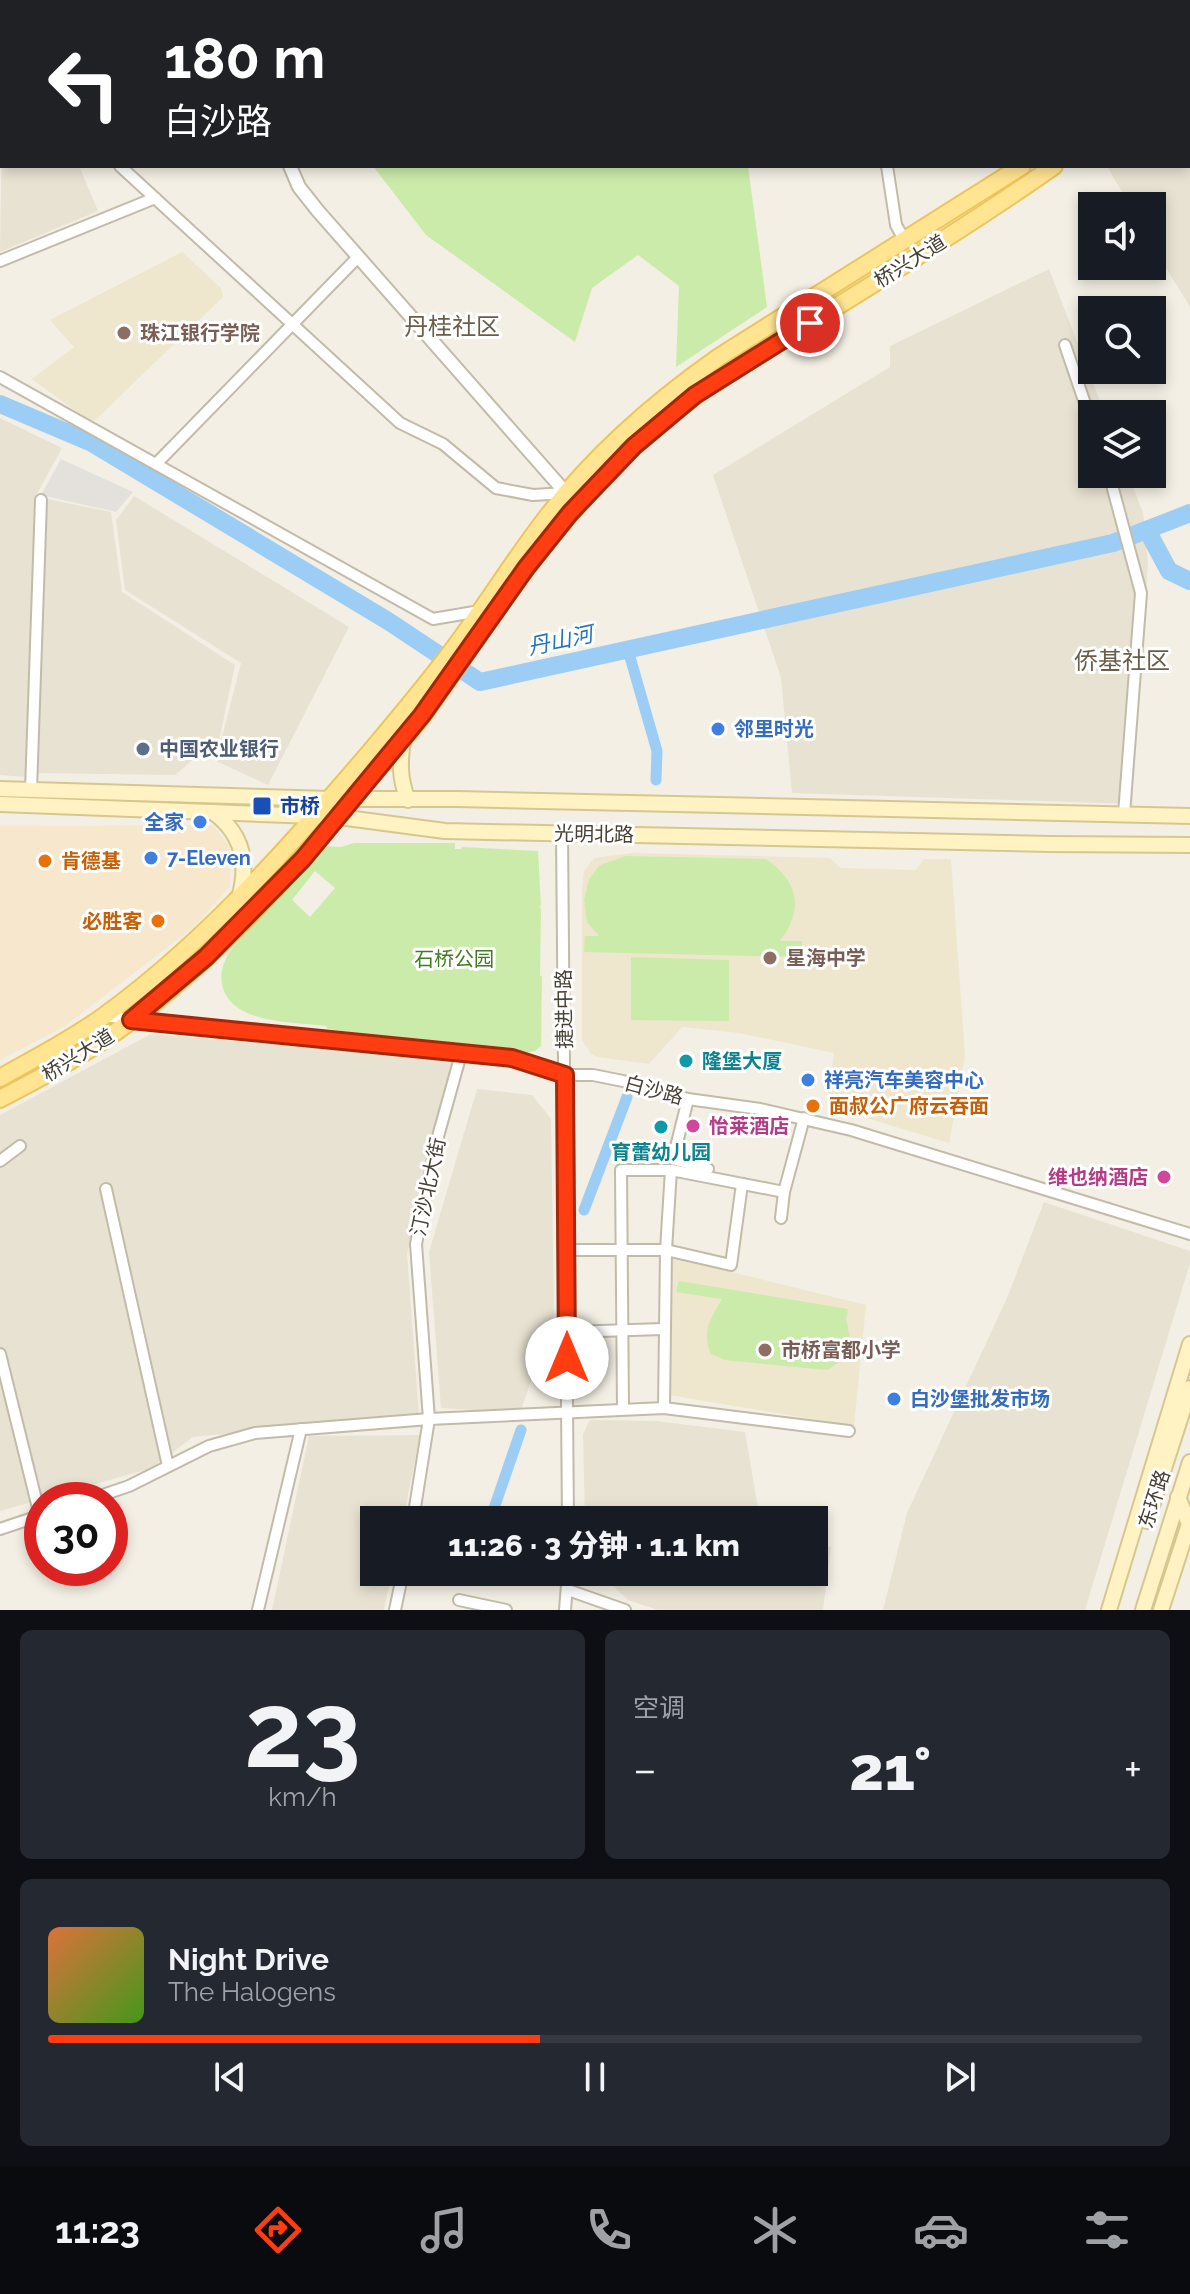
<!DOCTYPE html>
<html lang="zh">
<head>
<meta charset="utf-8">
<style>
	body { margin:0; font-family:Raleway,"Noto Sans SC",sans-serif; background:#242831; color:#f1f3f6; height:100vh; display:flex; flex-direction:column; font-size:30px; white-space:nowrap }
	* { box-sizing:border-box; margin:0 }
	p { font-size:26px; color:#9ea1a6 }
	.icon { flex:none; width:44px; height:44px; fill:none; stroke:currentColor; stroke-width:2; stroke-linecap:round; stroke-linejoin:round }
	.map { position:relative; height:1610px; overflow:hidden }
	.panel { display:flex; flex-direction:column; gap:20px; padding:20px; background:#0d0f14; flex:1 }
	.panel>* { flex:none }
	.top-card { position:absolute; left:0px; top:0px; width:1190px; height:168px; box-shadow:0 4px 12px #0003; background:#202124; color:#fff; overflow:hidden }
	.fabs { position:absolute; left:1078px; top:192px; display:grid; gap:16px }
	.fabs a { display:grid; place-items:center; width:88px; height:88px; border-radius:0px; background:#171b24; box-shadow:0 4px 12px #0003; font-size:40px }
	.speed { position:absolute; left:24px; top:1482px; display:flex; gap:16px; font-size:40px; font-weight:700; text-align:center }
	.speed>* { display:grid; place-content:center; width:104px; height:104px; border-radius:50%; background:#171b24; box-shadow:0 4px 12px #0003; line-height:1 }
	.speed .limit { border:12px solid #d22; background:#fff; color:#111 }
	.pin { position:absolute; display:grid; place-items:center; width:68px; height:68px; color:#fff; margin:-34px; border:4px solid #fff; border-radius:50%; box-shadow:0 2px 8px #0007 }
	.me { position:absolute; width:88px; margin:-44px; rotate:0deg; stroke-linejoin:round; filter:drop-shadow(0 0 6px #0008) }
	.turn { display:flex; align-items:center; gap:28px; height:168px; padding:0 32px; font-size:36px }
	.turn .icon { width:104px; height:104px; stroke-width:2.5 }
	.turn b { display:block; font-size:56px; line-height:68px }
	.big { font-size:60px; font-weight:800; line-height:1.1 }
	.panel .widget { flex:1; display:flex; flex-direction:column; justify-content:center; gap:12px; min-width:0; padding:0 28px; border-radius:12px; background:#242831 }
	.panel .dial { align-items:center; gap:0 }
	.dial b { font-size:104px; line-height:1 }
	.song { display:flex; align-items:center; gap:24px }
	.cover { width:96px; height:96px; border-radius:12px; background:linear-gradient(135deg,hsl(20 70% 55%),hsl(100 70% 35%)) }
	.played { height:8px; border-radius:4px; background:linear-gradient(90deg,#ff3d10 45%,#363941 45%) }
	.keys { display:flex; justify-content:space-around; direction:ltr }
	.heat { display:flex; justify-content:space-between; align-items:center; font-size:44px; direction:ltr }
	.panel .tiles { flex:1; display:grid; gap:20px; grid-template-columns:1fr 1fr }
	.widget:last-child { grid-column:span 2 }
	.trip { position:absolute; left:360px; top:1506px; width:468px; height:80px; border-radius:0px; background:#171b24; box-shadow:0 4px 12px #0003; font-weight:800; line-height:80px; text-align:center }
	.menu { display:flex; height:128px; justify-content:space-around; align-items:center; background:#090b0e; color:#9ea1a6 }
	.menu .icon { width:56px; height:56px }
	.menu .on { color:#ff3d10 }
	.menu b { font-size:36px; color:#f1f3f6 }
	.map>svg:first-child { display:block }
</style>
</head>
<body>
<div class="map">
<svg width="1190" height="1610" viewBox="0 0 1190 1610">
	<rect width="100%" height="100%" fill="#f3efe4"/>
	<g fill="#e8e2d2">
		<polygon points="1190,119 1190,307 1152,245 1152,206 1130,206 1107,166 1188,166"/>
		<polygon points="2,129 2,166 79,166 98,211 0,252"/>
		<polygon points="1049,269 1105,414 1092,414 1092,474 1128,474 1143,513 1148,563 1132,804 792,793 781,678 713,475 890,367 890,346"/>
		<polygon points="0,418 62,448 34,499 27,777 0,775"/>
		<polygon points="134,496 349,627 268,785 216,761 241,663 125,590 116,520"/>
		<polygon points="47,499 111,512 122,592 235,665 216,755 197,756 175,775 37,773"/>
		<polygon points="151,1034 453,1059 407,1254 419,1415 193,1437 152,1468 0,1511 0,1115"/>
		<polygon points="477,1089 532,1095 551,1119 554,1314 520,1413 441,1408 429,1252"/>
		<polygon points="1044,1202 1190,1251 1190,1263 1085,1610 883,1610 907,1513 1007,1298"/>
		<polygon points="590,1420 656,1421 745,1432 760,1520 585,1520 583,1434"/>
		<polygon points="420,1435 403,1520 374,1520 374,1572 392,1572 384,1610 272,1610 309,1436"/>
		<polygon points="814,1544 831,1547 823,1610 658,1610 628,1600 599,1572 814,1572"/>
	</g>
	<polygon fill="#f7e7cd" points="213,825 229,846 230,886 195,926 65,1026 0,1060 0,826"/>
	<g fill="#eee6cd">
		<polygon points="182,252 221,288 223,297 92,423 32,379 74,347 50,320"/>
		<polygon points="633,853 830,858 841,868 916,870 924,859 951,859 965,1056 949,1143 827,1106 834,1053 739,1033 682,1027 649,1064 598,1057 591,1054 582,1040 582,889 584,871 594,858"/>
		<polygon points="671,1257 866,1305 854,1426 669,1395"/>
	</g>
	<g fill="#cbebaa" fill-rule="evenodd">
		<polygon points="299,0 642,0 643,2 300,2"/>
		<polygon points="373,166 748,166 767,307 676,367 679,286 638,255 592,288 575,342 426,235"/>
		<path d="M 354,843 L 455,843 L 455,849 L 461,849 L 462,847 L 538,851 L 541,906 L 539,906 L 541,909 L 540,975 L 542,977 L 541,1046 L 535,1051 L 521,1054 L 328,1029 L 326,1026 C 295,1022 233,1024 223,988 C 219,974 223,963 230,951 L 322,846 L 341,847 ZM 315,871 L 335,888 L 310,917 L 292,900 Z"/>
		<path d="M 626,856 L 766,859 C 799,882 804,909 780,941 L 802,941 L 802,957 L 584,952 L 585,936 L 599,936 L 587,922 L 584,900 L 589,879 L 600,865 Z"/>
		<polygon points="631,957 729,960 729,1021 631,1020"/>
		<path d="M 679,1281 L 848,1309 L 846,1319 L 850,1337 L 847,1350 L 841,1361 L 827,1370 L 725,1360 L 711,1354 C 701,1332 711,1318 722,1299 L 676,1292 Z"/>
	</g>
	<polygon fill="#e4e1dd" points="61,459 133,492 116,512 41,495"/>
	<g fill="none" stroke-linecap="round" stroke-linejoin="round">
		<g stroke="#9bcdf5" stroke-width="11">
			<polyline points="628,650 657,751 656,780"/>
			<polyline points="584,1210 627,1097"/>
			<polyline points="490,1520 521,1430"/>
		</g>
		<g stroke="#9bcdf5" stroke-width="18">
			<polyline points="0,404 92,443 388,621 480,682 1113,543 1190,513"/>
			<polyline points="1147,530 1169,571 1190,581"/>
		</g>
		<defs>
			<g id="minor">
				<polyline points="859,0 859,2"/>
				<polyline points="0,126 2,126"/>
				<polyline points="120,166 400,423 443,444 496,488 533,495 566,493"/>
				<polyline points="887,166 896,225 905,241"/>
				<polyline points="0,261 155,198"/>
				<polyline points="1065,345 1092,424"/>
				<polyline points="0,377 433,619 480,611"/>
				<polyline points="156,464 358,257"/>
				<polyline points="1109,474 1141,593 1124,814"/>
				<polyline points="31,790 41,500"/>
				<polyline points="562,833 568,1520"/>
				<polyline points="105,1016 156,1023 512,1058 565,1075 593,1075 623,1081 688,1099 760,1109 851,1130 1190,1234"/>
				<polyline points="688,1099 673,1159 708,1169"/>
				<polyline points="0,1161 20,1146"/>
				<polyline points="106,1189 168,1466"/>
				<polyline points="781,1218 784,1192"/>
				<polyline points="567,1250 666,1250 671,1170 784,1192 804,1118"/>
				<polyline points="567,1332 664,1329"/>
				<polyline points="0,1354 40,1516"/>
				<polyline points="664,1408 666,1250 731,1265 742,1184"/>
				<polyline points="623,1409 621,1170 671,1170"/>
				<polyline points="88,1500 129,1486 209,1446 255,1433 429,1419 664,1408 849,1431"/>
				<polyline points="413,1520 429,1419 416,1244 437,1140 461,1054"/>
				<polyline points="0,1529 42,1515"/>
				<polyline points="568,1590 625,1610"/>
				<polyline points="459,1600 506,1610"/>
				<polyline points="258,1610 301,1429"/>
				<polyline points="395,1610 403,1572"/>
				<polyline points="565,1610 568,1572"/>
			</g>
			<g id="tertiary">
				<polyline points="233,0 233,2"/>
				<polyline points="290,166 299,187 318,211 566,493"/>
			</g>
			<g id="secondary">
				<path d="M 403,739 C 400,762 399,778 408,800"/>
				<polyline points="0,789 330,799 457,799 1190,816"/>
				<polyline points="0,804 339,817 445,831 1050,844 1190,845"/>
				<path d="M 213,812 C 243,834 249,864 239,898"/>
				<polyline points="1147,1521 1190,1388"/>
				<polyline points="1109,1610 1190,1344"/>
				<polyline points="1143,1610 1190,1462"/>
				<polyline points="1161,1610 1189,1524 1178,1497"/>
			</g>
			<g id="primary">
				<polyline points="1188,56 1190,55"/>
				<polyline points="1188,78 1190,77"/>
				<path d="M 0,1078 C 35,1058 71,1040 104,1016 C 176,964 239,901 298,835 C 347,779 396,723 442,664 C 479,617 510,565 547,517 C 595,454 655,402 719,357 L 1022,166"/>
				<path d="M 0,1099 C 40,1078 80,1057 117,1031 C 206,967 283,885 351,800 C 375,770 402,743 425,712 C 460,664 492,613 528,566 C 560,524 594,484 632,448 C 683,397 747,362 807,325 C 891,273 974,222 1054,166"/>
			</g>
		</defs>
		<use href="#minor" stroke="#c2bba9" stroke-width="14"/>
		<use href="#tertiary" stroke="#c2bba9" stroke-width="16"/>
		<use href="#secondary" stroke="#d6c790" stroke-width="18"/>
		<use href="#primary" stroke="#ecc65a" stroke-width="20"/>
		<use href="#minor" stroke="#fff" stroke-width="10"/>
		<use href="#tertiary" stroke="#fff" stroke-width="12"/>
		<use href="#secondary" stroke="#fff3c3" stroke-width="14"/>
		<use href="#primary" stroke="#ffe492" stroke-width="16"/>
	</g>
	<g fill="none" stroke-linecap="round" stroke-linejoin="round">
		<defs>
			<polyline id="route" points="567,1358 565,1075 512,1058 131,1020 206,957 303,859 422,715 526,568 570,513 634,446 695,395 810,323"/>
		</defs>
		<use href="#route" stroke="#a6280a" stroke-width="20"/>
		<use href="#route" stroke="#ff3d10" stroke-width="14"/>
	</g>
	<g fill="#8d6e63" stroke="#fff" stroke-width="3">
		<circle cx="124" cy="333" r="8"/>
		<circle cx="770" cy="958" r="8"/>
		<circle cx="765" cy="1350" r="8"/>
	</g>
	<g fill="#3f7fe0" stroke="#fff" stroke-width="3">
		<circle cx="718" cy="729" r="8"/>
		<circle cx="200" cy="822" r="8"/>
		<circle cx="151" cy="858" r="8"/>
		<circle cx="808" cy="1080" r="8"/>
		<circle cx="894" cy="1399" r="8"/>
	</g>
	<circle fill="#5c6f8a" stroke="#fff" stroke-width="3" cx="143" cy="749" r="8"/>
	<rect fill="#1a4fb4" stroke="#fff" stroke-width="3" x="252" y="796" width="20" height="20" rx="4"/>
	<g fill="#e8710a" stroke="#fff" stroke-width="3">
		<circle cx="45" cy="861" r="8"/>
		<circle cx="158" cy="921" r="8"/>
		<circle cx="813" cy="1106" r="8"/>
	</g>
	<g fill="#0f9aa8" stroke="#fff" stroke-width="3">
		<circle cx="686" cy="1061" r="8"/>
		<circle cx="661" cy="1127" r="8"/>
	</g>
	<g fill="#d1479c" stroke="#fff" stroke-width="3">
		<circle cx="693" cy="1126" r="8"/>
		<circle cx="1164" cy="1177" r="8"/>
	</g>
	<g text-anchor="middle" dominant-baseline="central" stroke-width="6" stroke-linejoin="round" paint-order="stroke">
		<g font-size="20" fill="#464034" stroke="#fff">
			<text transform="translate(910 261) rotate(-32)">桥兴大道</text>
			<text transform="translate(594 834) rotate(1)">光明北路</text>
			<text transform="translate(564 1009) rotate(-91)">捷进中路</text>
			<text transform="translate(78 1055) rotate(-32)">桥兴大道</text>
			<text transform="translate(654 1090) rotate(15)">白沙路</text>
			<text transform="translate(428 1187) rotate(-78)">汀沙北大街</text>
			<text transform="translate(1154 1499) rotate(-72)">东环路</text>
		</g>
		<g font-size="20" font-weight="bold" fill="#785e54" stroke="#fff" text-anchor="start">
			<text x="140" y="333">珠江银行学院</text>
			<text x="786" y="958">星海中学</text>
			<text x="781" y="1350">市桥富都小学</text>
		</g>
		<g font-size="20" font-weight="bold" fill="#366cbe" stroke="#fff" text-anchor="start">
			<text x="734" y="729">邻里时光</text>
			<text x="184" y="822" text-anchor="end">全家</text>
			<text x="167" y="858">7-Eleven</text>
			<text x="824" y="1080">祥亮汽车美容中心</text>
			<text x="910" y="1399">白沙堡批发市场</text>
		</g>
		<g font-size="20" font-weight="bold" fill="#4e5e75" stroke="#fff" text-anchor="start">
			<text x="159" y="749">中国农业银行</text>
		</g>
		<g font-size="20" font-weight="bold" fill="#164399" stroke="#fff" text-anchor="start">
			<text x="280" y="806">市桥</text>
		</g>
		<g font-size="20" font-weight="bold" fill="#c56008" stroke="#fff" text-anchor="start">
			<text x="61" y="861">肯德基</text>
			<text x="142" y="921" text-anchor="end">必胜客</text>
			<text x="829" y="1106">面叔公广府云吞面</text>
		</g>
		<g font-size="20" fill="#417c23" stroke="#fff">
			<text x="454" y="959">石桥公园</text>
		</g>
		<g font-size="20" font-weight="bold" fill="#0d838f" stroke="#fff" text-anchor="start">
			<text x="702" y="1061">隆堡大厦</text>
			<text x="661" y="1152" text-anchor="middle">育蕾幼儿园</text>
		</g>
		<g font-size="20" font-weight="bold" fill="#b23c85" stroke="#fff" text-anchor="start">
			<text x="709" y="1126">怡莱酒店</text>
			<text x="1148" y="1177" text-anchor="end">维也纳酒店</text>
		</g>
		<g font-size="22" font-style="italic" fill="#2575b9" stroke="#fff">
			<text transform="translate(560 640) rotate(-12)">丹山河</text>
		</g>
		<g font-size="24" fill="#6a5e4a" stroke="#fff">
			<text x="452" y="326">丹桂社区</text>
			<text x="1122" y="660">侨基社区</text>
		</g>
	</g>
</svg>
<div class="fabs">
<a><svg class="icon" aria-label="sound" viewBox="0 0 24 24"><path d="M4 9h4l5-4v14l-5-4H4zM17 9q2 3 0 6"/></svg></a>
<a><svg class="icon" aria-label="search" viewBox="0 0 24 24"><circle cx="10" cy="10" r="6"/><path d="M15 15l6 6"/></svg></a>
<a><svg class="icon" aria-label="layers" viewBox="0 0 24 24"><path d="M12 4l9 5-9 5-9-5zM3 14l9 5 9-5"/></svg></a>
</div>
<div class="speed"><div class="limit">30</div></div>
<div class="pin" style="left:810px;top:323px;background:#d93025"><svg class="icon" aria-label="arrive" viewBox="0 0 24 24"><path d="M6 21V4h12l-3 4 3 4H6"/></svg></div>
<svg class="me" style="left:567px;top:1358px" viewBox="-20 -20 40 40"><circle r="19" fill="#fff"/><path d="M0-13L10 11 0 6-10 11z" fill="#ff3d10"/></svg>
<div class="trip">11:26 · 3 分钟 · 1.1 km</div>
<div class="top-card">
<div class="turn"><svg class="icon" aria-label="left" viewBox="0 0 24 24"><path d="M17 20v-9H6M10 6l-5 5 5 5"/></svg><div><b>180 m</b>白沙路</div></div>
</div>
</div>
<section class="panel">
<div class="tiles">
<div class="widget dial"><b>23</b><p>km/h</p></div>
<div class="widget"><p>空调</p>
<div class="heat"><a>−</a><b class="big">21°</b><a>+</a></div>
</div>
<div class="widget">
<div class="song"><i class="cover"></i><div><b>Night Drive</b><p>The Halogens</p></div></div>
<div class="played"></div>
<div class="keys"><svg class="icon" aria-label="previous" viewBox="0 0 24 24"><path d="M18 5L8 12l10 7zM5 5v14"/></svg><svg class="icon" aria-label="pause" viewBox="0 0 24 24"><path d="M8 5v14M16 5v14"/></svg><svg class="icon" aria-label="next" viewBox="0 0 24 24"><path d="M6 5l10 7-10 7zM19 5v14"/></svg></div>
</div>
</div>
</section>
<nav class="menu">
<b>11:23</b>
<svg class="icon on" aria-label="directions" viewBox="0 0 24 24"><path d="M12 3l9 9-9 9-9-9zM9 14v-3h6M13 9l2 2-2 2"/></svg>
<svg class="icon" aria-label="music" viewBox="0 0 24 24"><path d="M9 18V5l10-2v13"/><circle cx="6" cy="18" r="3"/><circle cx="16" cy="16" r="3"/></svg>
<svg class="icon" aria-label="phone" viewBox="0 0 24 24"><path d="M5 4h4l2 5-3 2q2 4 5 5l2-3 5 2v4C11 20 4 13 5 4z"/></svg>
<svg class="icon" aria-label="climate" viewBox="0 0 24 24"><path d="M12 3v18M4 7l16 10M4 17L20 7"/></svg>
<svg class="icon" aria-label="car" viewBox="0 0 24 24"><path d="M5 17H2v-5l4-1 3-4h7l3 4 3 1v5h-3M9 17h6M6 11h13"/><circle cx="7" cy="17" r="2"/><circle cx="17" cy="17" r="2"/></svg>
<svg class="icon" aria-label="filters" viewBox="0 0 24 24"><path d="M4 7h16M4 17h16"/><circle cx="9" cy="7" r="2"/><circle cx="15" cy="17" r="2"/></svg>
</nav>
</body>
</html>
